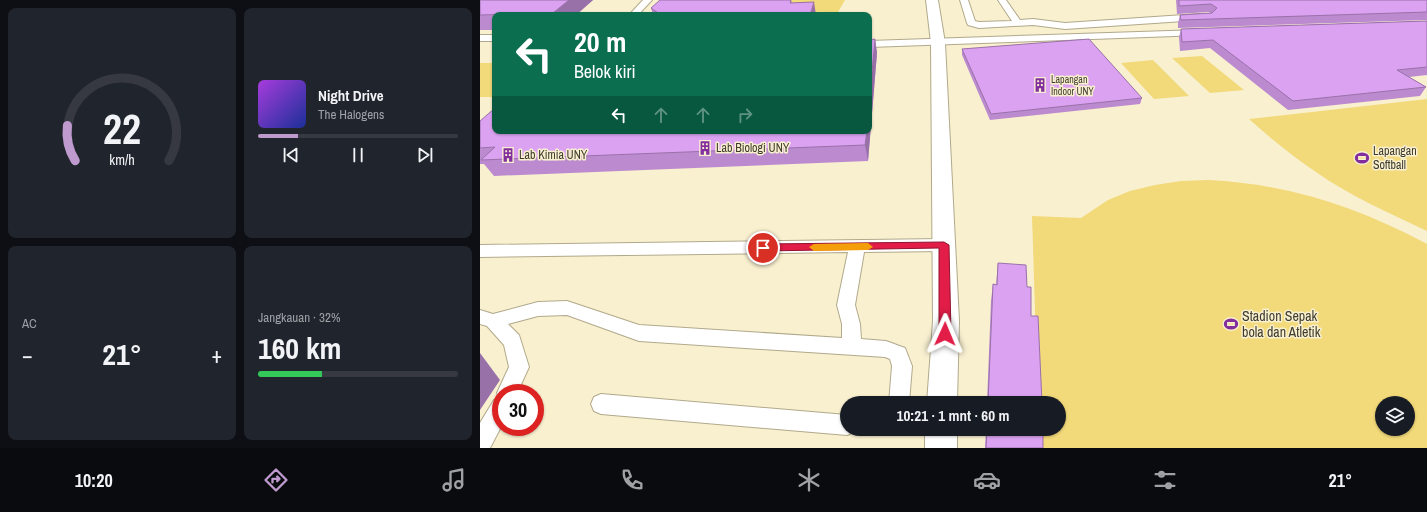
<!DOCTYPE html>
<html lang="id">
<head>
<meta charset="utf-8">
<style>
	body { margin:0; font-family:"Archivo Narrow",sans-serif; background:#20242c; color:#f1f3f6; height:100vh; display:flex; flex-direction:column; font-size:15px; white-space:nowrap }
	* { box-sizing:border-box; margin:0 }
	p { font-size:13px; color:#9ea1a6 }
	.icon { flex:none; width:22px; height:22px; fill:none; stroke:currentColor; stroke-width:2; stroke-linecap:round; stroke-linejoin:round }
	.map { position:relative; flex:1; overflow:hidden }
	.details { display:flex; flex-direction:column; gap:8px; padding:8px; background:#0d0f14; width:480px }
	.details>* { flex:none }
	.guide { position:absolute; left:12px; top:12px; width:380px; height:122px; border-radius:8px; box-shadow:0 1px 3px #0004; background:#0b6e4f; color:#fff; overflow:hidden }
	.fabs { position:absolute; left:895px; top:396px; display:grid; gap:8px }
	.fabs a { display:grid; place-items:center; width:40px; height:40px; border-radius:50%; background:#171b24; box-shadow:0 1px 3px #0004; font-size:20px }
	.speed { position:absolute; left:12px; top:384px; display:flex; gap:8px; font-size:20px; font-weight:700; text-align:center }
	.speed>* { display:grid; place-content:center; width:52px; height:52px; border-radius:50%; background:#171b24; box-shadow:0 1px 3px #0004; line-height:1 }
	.speed .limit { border:6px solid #d22; background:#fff; color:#111 }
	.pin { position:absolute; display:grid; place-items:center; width:34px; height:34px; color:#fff; margin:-17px; border:2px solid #fff; border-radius:50%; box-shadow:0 1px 4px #0007 }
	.me { position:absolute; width:44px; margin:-22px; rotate:1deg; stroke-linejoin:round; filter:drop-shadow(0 0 3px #0008) }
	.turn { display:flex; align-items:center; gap:14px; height:84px; padding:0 16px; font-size:18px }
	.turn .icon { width:52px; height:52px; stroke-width:2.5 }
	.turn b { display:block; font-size:28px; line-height:34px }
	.lanes { display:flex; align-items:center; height:38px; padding:0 16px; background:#0003; justify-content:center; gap:20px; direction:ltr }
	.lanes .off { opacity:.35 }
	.big { font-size:30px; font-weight:700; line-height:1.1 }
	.details .widget { flex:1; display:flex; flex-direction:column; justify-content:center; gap:6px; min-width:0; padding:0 14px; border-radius:8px; background:#20242c }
	.details .dial { align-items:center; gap:0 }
	.dial svg { height:104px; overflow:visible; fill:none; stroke:#363941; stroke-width:7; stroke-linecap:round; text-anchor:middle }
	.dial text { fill:#f1f3f6; stroke:none }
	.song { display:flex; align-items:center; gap:12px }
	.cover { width:48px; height:48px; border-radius:6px; background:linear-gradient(135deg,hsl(280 70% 55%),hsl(230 70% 35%)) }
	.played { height:4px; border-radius:2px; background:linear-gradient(90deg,#bf9ace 20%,#363941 20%) }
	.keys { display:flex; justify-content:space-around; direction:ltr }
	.heat { display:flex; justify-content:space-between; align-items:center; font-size:22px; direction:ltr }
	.charge { height:6px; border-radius:3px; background:linear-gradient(90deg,#34c759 32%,#363941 0) }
	.details .tiles { flex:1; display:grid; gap:8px; grid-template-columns:repeat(2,1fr) }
	.trip { position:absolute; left:360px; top:396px; width:226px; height:40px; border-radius:20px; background:#171b24; box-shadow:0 1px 3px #0004; font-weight:700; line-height:40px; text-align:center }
	.tab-bar { display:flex; height:64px; justify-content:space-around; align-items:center; background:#090b0e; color:#9ea1a6 }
	.tab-bar .icon { width:28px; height:28px }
	.tab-bar .on { color:#bf9ace }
	.tab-bar b { font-size:18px; color:#f1f3f6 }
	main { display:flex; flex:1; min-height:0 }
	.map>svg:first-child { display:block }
</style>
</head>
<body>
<main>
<section class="details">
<div class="tiles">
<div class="widget dial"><svg viewBox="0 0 100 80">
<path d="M14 69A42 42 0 1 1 86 69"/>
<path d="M14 69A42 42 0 0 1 8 42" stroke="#bf9ace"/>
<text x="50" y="56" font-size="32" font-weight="700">22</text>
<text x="50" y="72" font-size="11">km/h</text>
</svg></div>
<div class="widget">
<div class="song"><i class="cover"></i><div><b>Night Drive</b><p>The Halogens</p></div></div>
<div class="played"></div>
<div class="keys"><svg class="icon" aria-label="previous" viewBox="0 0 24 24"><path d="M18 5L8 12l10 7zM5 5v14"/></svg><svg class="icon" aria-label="pause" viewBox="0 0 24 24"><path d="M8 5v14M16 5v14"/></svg><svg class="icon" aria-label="next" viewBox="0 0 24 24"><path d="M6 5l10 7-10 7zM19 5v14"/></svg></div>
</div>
<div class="widget"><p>AC</p>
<div class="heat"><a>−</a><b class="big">21°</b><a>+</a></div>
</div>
<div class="widget"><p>Jangkauan · 32%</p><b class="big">160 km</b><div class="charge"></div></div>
</div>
</section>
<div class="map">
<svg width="947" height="448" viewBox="0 0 947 448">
	<rect width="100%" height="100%" fill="#f9f0d0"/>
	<g fill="#f2d979" fill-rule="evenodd">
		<polygon points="262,0 365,0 358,12 247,11"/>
		<polygon points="722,56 764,90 730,93 692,58"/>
		<polygon points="673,60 709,96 674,99 641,63"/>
		<rect x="0" y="63" width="15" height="34"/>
		<path d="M 947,99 L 947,231 C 909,213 870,196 836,172 C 812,156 790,138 769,119 Z"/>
		<path d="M 728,180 C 809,184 877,207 947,244 L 947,448 L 560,448 L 559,429 L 579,429 L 579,403 L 558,403 L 552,216 L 601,218 L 628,200 L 650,191 L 675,185 L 701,181 ZM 902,403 L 928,403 L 928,429 L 902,429 Z"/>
	</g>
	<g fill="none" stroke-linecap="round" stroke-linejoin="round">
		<defs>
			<g id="service">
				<polygon points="163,0 172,0 158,15 149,15"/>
				<polygon points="480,0 488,0 495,21 499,22 532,21 518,0 526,0 540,20 553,19 585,23 719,14 723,17 719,20 585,29 553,25 499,28 488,25 487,23"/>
				<polygon points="720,30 723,31 725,33 723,35 389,47 389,41"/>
				<rect x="0" y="35" width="15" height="6"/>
				<polygon points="464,239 470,241 472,245 470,249 464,251 384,252 375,305 380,324 381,339 406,341 425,348 432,366 429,403 409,403 412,366 410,359 405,357 159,341 87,315 58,316 28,324 39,335 49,367 37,393 21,393 21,427 10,448 0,448 0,423 14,400 19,398 17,393 29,367 24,345 7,326 0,324 0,310 13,314 58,302 87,301 159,325 362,338 362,324 357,305 368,252 0,257 0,245"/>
				<polygon points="121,394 367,415 367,429 376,429 374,432 367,435 121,414 114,411 111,404 114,397"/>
			</g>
			<g id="minor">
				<polygon points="446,0 458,0 465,43 479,321 477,403 447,403 453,321 451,43"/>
				<rect x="445" y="429" width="32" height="19"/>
			</g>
		</defs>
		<use href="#service" stroke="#b1a98b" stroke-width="2"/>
		<use href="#minor" stroke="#b1a98b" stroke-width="2"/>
		<use href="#service" fill="#fff" fill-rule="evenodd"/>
		<use href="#minor" fill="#fff" fill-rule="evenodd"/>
	</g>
	<g fill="#bc8bcf">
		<polygon points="0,0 113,0 96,15 15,15 15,30 0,30"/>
		<polygon points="311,0 312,3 337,14 336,15 173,15 171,8"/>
		<polygon points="696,0 947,0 947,20 698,28 698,23 700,15 730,13 729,12 697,14"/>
		<polygon points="947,21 947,75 929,77 946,87 940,96 808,110 730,48 700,51 699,37 701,29"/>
		<polygon points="395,39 397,53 388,161 14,176 4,164 0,164 0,121 15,131 389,131"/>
		<polygon points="482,49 662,98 660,104 510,120 482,55"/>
		<polygon points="518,263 547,287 562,403 507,403 511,301 513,284 516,285"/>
		<polygon points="506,429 563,429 563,448 505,448"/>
	</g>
	<g fill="#9971a9">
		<polygon points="89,0 113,0 96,15 74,15 73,13"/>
		<polygon points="334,2 336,15 330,15"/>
		<polygon points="395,39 397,53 388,161 385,145 387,131 389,131 389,106"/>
		<polygon points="0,353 20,380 0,410"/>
	</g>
	<g fill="#dba2f1" stroke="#9971a9">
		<polygon points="0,0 89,0 73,13 0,15"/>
		<polygon points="180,0 311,0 310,3 334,2 330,15 181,15 171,8"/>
		<polygon points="699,0 947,0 947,12 701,20 700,15 732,13 737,8 731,4 699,6"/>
		<polygon points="947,21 947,67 917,70 946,87 813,101 733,40 702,42 701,29"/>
		<polygon points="395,39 389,106 389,40"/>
		<polygon points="609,39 662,98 511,114 482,49"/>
		<polygon points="15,108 15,131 387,131 385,145 1,160 15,147 0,148 0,121"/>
		<polygon points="518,263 546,265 547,287 551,287 551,316 558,316 562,403 508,403 513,284 517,285"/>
		<polygon points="507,429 563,429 563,448 506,448"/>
	</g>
	<polygon fill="#e11d48" stroke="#92132f" points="464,242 469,245 471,334 469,338 465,339 461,338 459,334 459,248 283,251 278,248 283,244"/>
	<polygon fill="#f59e0b" points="388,243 393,247 388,250 334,251 329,247 334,244"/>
	<defs>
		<symbol id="building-bare" viewBox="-9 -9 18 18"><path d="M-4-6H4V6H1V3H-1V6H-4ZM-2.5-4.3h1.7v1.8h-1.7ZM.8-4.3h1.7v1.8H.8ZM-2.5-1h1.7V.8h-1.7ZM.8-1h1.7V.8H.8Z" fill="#822e9d" stroke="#f9f0d0" stroke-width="2.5" paint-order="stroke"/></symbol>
		<symbol id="stadium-bare" viewBox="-9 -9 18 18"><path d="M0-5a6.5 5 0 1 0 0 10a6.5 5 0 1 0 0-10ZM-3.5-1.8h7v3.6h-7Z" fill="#822e9d" stroke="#f9f0d0" stroke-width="2.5" paint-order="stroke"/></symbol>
	</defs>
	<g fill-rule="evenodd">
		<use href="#building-bare" x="550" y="75" width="20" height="20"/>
		<use href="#building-bare" x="215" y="138" width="20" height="20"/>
		<use href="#building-bare" x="18" y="145" width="20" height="20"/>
		<use href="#stadium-bare" x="872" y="148" width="20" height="20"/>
		<use href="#stadium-bare" x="741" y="314" width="20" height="20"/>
	</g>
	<g text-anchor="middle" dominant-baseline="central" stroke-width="3" stroke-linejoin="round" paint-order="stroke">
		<g font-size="10" fill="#3e3b2e" stroke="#f9f0d0" text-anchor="start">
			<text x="571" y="79">Lapangan<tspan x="571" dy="12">Indoor UNY</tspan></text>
		</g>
		<g font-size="12" fill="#3e3b2e" stroke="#f9f0d0" text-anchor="start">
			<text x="236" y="148">Lab Biologi UNY</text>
			<text x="893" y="151">Lapangan<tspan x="893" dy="14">Softball</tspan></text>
			<text x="39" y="155">Lab Kimia UNY</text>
		</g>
		<g font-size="14" fill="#3e3b2e" stroke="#f9f0d0" text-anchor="start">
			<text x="762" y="316">Stadion Sepak<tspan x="762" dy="16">bola dan Atletik</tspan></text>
		</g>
	</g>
</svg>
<div class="fabs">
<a><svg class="icon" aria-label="layers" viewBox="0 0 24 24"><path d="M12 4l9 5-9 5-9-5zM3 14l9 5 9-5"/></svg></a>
</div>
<div class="speed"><div class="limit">30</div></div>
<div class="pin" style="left:283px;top:248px;background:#d93025"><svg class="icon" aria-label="arrive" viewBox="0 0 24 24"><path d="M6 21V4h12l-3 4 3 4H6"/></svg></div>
<svg class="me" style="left:465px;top:334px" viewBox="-20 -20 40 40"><path d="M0-17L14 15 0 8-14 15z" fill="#e11d48" stroke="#fff" stroke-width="4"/></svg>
<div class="trip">10:21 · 1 mnt · 60 m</div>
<div class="guide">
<div class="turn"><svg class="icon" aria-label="left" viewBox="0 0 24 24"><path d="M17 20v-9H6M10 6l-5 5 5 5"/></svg><div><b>20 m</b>Belok kiri</div></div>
<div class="lanes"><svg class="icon" aria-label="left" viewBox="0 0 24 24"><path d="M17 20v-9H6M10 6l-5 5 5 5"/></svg><svg class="icon off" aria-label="ahead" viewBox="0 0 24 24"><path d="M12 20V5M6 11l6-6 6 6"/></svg><svg class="icon off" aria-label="ahead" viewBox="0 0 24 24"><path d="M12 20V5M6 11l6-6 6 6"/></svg><svg class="icon off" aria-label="right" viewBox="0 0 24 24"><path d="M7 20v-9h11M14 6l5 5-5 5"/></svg></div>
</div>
</div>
</main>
<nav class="tab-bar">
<b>10:20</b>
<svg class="icon on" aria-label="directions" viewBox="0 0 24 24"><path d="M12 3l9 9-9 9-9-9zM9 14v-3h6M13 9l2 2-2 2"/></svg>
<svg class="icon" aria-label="music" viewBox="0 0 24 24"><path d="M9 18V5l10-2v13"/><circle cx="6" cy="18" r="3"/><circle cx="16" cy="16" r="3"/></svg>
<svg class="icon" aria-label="phone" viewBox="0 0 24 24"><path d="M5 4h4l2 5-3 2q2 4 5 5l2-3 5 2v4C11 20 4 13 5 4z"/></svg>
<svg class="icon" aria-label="climate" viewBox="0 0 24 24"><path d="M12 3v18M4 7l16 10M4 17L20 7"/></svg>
<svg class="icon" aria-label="car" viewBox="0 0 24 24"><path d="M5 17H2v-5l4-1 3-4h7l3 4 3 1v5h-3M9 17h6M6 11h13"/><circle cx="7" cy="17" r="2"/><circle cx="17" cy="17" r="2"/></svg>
<svg class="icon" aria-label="filters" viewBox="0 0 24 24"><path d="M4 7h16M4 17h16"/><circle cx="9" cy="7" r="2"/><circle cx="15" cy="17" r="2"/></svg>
<b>21°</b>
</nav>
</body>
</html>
